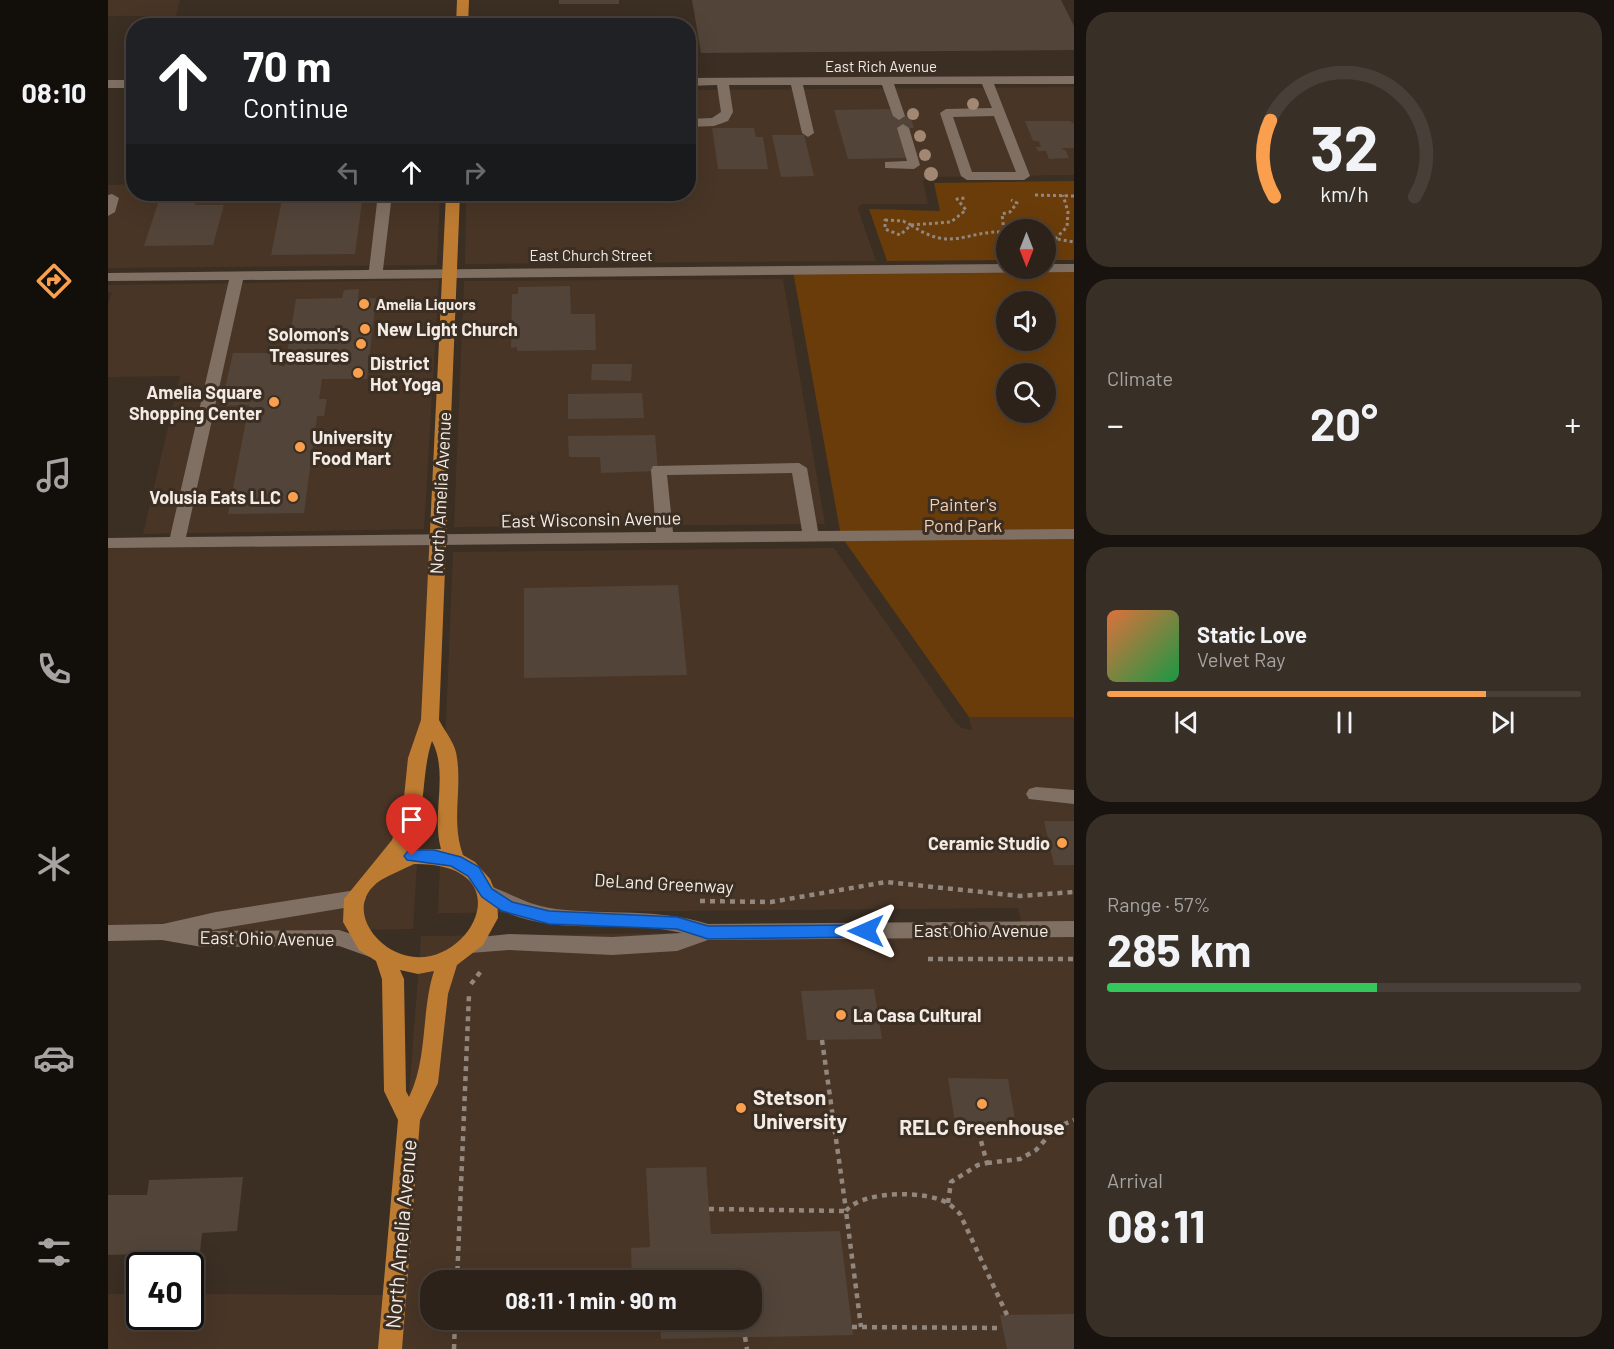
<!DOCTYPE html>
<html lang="en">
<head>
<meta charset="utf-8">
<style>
	body { margin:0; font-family:Barlow,sans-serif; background:#382f27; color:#f1f3f6; height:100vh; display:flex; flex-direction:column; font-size:22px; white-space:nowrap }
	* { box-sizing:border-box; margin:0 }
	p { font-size:20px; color:#a6a4a2 }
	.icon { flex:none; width:33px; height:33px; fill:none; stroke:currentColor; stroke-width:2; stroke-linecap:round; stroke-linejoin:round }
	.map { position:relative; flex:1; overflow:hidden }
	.panel { display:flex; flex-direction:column; gap:12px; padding:12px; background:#18130e; width:540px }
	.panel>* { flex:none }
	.guide { position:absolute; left:18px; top:18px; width:570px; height:183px; border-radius:24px; box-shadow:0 6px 24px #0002,0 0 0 2px #483f39; background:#202124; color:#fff; overflow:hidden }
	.needle { width:39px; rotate:180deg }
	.fabs { position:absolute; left:888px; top:219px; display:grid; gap:12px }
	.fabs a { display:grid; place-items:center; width:60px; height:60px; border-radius:50%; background:#2c221a; box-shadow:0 6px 24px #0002,0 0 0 2px #483f39; font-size:30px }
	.speed { position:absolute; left:18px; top:1252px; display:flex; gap:12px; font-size:30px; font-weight:700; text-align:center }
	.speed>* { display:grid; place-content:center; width:78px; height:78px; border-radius:50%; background:#2c221a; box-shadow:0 6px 24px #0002,0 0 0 2px #483f39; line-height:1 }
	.speed .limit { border:3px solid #111; border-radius:9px; background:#fff; color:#111 }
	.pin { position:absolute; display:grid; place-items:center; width:51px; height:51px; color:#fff; margin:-62px -26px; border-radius:50% 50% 50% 0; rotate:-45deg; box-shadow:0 0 6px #0007 }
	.pin .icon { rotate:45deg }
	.me { position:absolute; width:66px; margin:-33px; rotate:270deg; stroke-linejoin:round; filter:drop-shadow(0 0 4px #0008) }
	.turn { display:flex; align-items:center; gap:21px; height:126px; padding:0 18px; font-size:27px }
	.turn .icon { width:78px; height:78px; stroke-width:2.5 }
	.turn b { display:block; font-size:42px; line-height:51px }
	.lanes { display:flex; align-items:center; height:57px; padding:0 18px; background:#0003; justify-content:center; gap:30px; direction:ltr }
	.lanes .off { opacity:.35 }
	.big { font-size:45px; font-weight:700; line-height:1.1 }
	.panel .tile { flex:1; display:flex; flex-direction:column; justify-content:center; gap:9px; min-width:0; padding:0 21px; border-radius:24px; background:#382f27 }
	.panel .dial { align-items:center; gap:0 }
	.dial svg { height:156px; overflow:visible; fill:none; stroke:#483f39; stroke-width:7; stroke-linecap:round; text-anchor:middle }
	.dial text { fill:#f1f3f6; stroke:none }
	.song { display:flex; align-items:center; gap:18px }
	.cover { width:72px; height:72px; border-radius:9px; background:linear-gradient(135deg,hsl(20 70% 55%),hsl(140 70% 35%)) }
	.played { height:6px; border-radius:3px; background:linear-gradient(90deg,#f99f4d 80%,#483f39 80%) }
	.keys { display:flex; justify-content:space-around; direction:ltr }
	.heat { display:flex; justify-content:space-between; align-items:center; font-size:33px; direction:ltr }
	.charge { height:9px; border-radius:4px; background:linear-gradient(90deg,#34c759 57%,#483f39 0) }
	.trip { position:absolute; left:312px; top:1270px; width:342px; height:60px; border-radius:24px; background:#2c221a; box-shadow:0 6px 24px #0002,0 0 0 2px #483f39; font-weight:700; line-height:60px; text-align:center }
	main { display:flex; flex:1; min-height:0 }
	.menu { display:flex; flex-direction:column; width:108px; justify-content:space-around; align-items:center; background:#120e0a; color:#a6a4a2 }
	.menu .icon { width:42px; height:42px }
	.menu .current { color:#f99f4d }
	.menu b { font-size:27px; color:#f1f3f6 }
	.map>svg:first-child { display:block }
</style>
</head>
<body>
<main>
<nav class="menu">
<b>08:10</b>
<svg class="icon current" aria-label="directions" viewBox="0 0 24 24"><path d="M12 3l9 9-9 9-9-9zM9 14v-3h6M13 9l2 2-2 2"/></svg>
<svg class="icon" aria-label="music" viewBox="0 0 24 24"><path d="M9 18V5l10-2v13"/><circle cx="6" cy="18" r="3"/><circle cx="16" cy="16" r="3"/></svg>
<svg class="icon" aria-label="phone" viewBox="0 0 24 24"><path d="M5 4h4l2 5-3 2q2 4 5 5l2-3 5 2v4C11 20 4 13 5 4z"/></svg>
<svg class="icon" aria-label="climate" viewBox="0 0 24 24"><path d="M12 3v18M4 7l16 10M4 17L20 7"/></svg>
<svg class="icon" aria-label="car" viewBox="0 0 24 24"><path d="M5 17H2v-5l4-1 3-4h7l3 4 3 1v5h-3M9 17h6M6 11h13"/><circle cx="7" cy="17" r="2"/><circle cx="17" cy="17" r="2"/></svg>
<svg class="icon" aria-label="filters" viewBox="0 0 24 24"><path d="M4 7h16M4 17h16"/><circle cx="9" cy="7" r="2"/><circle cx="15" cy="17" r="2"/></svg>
</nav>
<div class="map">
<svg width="966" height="1349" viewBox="0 0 966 1349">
	<rect width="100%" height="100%" fill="#3b2e23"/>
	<g fill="#483526" fill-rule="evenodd">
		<polygon points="0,0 72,0 68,16 0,16"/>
		<polygon points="966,87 966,175 821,177 815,181 820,204 753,204 750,209 768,261 357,264 358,194 580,194 581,90"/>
		<polygon points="25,184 26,194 332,194 329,265 0,268 0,185"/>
		<polygon points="675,279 717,524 346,527 356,281"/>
		<polygon points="331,280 316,529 35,534 72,376 0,377 0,304 4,292 0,292 0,285"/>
		<polygon points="329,540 305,929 0,935 0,543"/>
		<path d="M 726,548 L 847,722 L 854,728 L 864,730 L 861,717 L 966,717 L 966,1349 L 0,1349 L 0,1294 L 31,1294 L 32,1317 L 82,1317 L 83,1294 L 286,1295 L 313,936 L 915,929 L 910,908 L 330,913 L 345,552 ZM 322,1281 L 644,1281 L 644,1320 L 322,1320 Z"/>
	</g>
	<g fill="#6a3c0a" fill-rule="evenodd">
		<polygon points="966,181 966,260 938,260 938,230 898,230 898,260 779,261 761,209 832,211 826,183"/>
		<path d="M 966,268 L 966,717 L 861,717 L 733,536 L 685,271 ZM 898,302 L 938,302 L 938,340 L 898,340 ZM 898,374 L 938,374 L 938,412 L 898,412 Z"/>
	</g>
	<g fill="#524439">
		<rect x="451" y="0" width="60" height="4"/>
		<polygon points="584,0 953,0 966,26 966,50 593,53"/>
		<polygon points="784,109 787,116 802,116 806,128 791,128 800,158 740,159 726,110"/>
		<polygon points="917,121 962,121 966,124 966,148 953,148 958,151 961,158 941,159 938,151 930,151 928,147 933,147 931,141 925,141"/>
		<polygon points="604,128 646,128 648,137 655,137 660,169 610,169"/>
		<polygon points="664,135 696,135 706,176 673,177"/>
		<polygon points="175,194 255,194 247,254 163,255"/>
		<polygon points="51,200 89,200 87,205 116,205 105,245 36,246"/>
		<polygon points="462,286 463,314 487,314 488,350 409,351 409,347 403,348 404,294 410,294 410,287"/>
		<polygon points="251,289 250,299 268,298 259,379 214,379 211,399 219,399 216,416 209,416 196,513 120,514 141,405 113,406 125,353 173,353 171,366 177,366 188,299 234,298 236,290"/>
		<polygon points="484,364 524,364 523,381 483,380"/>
		<polygon points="534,393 536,418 460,419 460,394"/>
		<polygon points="547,435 550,471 493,473 492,457 461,457 460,436"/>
		<polygon points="570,585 579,675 416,678 416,588"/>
		<polygon points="936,821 966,821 966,865 946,865"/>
		<polygon points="766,989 774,1039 699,1040 693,991"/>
		<polygon points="840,1078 900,1079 909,1131 848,1129"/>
		<polygon points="598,1167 603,1234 732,1231 745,1335 553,1339 552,1320 644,1320 644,1281 524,1281 523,1248 542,1247 538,1168"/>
		<polygon points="135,1177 129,1231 94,1233 92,1252 0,1255 0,1195 39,1195 41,1180"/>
		<polygon points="966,1314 966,1349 899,1349 892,1315"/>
	</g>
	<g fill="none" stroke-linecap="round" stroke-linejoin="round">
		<g stroke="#92877e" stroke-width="3" stroke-dasharray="3 3" stroke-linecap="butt">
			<polyline points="927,195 966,196"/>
			<polygon points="777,220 795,221 803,225 792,235 777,229"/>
			<path d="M 803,225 C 844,253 857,230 898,232"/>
			<polyline points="803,225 843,222 858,210 849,199 857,198"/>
			<polyline points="896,231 894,214 902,212 909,203 903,200"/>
			<polyline points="938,237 966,242"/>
			<polyline points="947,239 959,227 960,212 955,195"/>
		</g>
		<g stroke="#92877e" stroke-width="4.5" stroke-dasharray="5 5" stroke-linecap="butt">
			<polyline points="592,901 663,902 778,882 912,896 966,892"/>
			<polyline points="820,959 966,959"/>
			<polyline points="363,984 373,971"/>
			<polyline points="714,1040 738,1210"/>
			<polyline points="879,1163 912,1159 928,1150 949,1127 966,1120"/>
			<polyline points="840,1203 843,1182 870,1165 879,1163 870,1130"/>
			<polyline points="601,1209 738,1211 753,1327"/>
			<path d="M 738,1211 C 754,1190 820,1190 841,1204 C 845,1207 849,1211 852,1214 L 899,1315"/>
			<polyline points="349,1281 361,994"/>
			<polyline points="744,1327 894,1328"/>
			<polyline points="637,1337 639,1349"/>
			<polyline points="346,1349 347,1320"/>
		</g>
		<g fill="#807064" fill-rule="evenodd">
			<path d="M 966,76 L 966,84 L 886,84 L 922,176 L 916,180 L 859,180 L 853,176 L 832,113 L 838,109 L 884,108 L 874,84 L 786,84 L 797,116 L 791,120 L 785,116 L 774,85 L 695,85 L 706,133 L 700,137 L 694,133 L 683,85 L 621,85 L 625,112 L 620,121 L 606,126 L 580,127 L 580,119 L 604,118 L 613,112 L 609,85 L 580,86 L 580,78 ZM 886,116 L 908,172 L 864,172 L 845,117 Z"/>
			<rect x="0" y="80" width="26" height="8"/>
			<polygon points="795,124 801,128 812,165 806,169 777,168 777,162 799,161 789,128"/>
			<polygon points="4,194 11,198 7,212 0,216 0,195"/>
			<path d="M 270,194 L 284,194 L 275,270 L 898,264 L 898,268 L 938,268 L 938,264 L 966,264 L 966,272 L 135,280 L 78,537 L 548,532 L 543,470 L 545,466 L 691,463 L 699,468 L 710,531 L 966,529 L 966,539 L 0,548 L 0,538 L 62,537 L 121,280 L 0,281 L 0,273 L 261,270 ZM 684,473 L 694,531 L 565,532 L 559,475 Z"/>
			<polygon points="928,787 966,790 966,804 921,799 918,794 921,789"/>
			<path d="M 379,885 C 405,894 418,905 448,909 C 500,915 550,908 600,924 L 966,921 L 966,937 L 600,940 L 569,951 L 504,955 L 401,950 L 362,953 L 355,951 L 352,945 L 355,939 L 401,934 L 504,937 L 574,933 C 512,918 445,939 387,907 C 379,903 373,900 369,893 L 372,887 Z"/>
			<polygon points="248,890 255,892 258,898 255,904 248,906 98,931 231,930 269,942 272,948 269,954 262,957 231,946 94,947 54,940 0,941 0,925 55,924 108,912"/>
		</g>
		<g fill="#be7c32" fill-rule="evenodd">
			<polygon points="349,0 361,0 360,26 348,26"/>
			<path d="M 338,194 L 352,194 L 331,720 C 337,732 348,744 349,758 C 354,791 343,822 355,855 L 367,862 L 382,879 L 389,896 L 390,918 L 375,945 L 349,965 L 340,994 L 330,1083 L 312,1120 L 294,1349 L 270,1349 L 290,1120 L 276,1091 L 274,979 L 268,961 L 251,950 L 235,922 L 236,899 L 284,840 L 295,807 L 300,758 L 313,720 ZM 324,741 C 341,774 323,814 333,849 L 299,850 C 320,817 312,776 324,741 ZM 306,864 C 429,863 349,994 279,947 C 255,930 244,899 273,880 C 283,874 296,869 306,864 ZM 292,970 L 310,974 L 326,971 C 313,1011 320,1059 301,1097 L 298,1091 L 296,979 Z"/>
		</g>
	</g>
	<g fill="#a28772">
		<circle cx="865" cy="104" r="6"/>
		<circle cx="805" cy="114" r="6"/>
		<circle cx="812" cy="136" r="6"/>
		<circle cx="817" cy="155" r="6"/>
		<circle cx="823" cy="174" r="7"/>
	</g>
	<polygon fill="#1a73e8" stroke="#114b97" stroke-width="1.5" points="304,850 326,850 353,857 371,867 384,889 404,902 441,911 569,917 600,926 758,925 765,931 758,937 600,939 569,929 441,924 394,911 374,897 360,876 343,866 299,860 296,856 299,852"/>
	<g fill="#f99f4d" stroke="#3b2e23" stroke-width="2">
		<circle cx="256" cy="304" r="6"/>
		<circle cx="257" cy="329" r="6"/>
		<circle cx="253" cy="344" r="6"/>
		<circle cx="250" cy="373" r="6"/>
		<circle cx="166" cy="402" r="6"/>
		<circle cx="192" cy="447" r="6"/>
		<circle cx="185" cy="497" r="6"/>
		<circle cx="954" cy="843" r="6"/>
		<circle cx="733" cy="1015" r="6"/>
		<circle cx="874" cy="1104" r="6"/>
		<circle cx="633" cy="1108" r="6"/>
	</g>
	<g text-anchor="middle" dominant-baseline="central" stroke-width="6" stroke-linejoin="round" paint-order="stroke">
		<g font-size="15" fill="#f4ebe4" stroke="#3b2e23">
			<text x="773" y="66">East Rich Avenue</text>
			<text x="483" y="255">East Church Street</text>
		</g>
		<g font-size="15" font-weight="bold" fill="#f4ebe4" stroke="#3b2e23" text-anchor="start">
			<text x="268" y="304">Amelia Liquors</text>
		</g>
		<g font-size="18" font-weight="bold" fill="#f4ebe4" stroke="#3b2e23" text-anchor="start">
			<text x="269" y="329">New Light Church</text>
			<text x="241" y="334" text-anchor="end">Solomon's<tspan x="241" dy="21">Treasures</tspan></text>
			<text x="262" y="363">District<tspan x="262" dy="21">Hot Yoga</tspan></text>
			<text x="154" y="392" text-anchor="end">Amelia Square<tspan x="154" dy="21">Shopping Center</tspan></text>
			<text x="204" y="437">University<tspan x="204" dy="21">Food Mart</tspan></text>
			<text x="173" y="497" text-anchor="end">Volusia Eats LLC</text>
			<text x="942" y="843" text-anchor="end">Ceramic Studio</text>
			<text x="745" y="1015">La Casa Cultural</text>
		</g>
		<g font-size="18" fill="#f4ebe4" stroke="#3b2e23">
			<text transform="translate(332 493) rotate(-87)">North Amelia Avenue</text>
			<text transform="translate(483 519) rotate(-1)">East Wisconsin Avenue</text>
			<text transform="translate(556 883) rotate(3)">DeLand Greenway</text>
			<text x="873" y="930">East Ohio Avenue</text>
			<text transform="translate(159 938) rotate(1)">East Ohio Avenue</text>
		</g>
		<g font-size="18" fill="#f7d0b2" stroke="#3b2e23">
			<text x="855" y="504">Painter's<tspan x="855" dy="21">Pond Park</tspan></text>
		</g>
		<g font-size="21" font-weight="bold" fill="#f4ebe4" stroke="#3b2e23" text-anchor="start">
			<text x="645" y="1096">Stetson<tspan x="645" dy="24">University</tspan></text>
			<text x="874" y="1126" text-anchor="middle">RELC Greenhouse</text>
		</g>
		<g font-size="21" fill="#f4ebe4" stroke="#3b2e23">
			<text transform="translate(292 1234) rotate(-85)">North Amelia Avenue</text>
		</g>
	</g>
</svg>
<div class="fabs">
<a><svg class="needle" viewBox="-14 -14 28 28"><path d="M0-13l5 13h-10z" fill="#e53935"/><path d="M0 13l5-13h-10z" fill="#a6a4a2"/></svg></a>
<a><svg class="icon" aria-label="sound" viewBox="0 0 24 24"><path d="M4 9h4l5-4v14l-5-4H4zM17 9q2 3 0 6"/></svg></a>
<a><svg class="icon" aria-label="search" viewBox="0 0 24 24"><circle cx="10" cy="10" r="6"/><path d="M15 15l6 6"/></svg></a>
</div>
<div class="speed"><div class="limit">40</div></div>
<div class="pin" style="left:304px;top:856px;background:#d93025"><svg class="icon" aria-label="arrive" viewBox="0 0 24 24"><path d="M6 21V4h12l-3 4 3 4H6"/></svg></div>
<svg class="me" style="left:758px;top:931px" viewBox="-20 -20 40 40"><path d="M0-17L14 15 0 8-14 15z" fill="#1a73e8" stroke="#fff" stroke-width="4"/></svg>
<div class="trip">08:11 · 1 min · 90 m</div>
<div class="guide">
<div class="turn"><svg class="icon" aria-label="ahead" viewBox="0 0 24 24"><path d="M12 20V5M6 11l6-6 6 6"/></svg><div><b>70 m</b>Continue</div></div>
<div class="lanes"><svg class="icon off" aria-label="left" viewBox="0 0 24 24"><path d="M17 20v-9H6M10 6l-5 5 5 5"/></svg><svg class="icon" aria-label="ahead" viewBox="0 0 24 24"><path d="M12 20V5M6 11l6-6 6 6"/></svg><svg class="icon off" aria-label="right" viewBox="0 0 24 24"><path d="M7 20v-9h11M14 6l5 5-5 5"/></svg></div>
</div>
</div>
<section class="panel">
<div class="tile dial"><svg viewBox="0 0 100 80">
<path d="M14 69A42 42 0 1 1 86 69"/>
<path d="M14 69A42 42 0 0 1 12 30" stroke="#f99f4d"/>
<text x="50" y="56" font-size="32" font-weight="700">32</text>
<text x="50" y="72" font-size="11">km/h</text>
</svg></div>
<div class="tile"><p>Climate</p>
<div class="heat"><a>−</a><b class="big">20°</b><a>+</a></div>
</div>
<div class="tile">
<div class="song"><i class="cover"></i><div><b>Static Love</b><p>Velvet Ray</p></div></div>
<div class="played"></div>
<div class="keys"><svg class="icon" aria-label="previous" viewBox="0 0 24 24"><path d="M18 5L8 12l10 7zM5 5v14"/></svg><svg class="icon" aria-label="pause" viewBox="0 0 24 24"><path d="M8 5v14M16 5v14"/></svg><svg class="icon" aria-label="next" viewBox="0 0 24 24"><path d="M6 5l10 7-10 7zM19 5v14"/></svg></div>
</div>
<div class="tile"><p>Range · 57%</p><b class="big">285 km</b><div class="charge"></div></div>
<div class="tile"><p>Arrival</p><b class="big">08:11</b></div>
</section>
</main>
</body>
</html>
